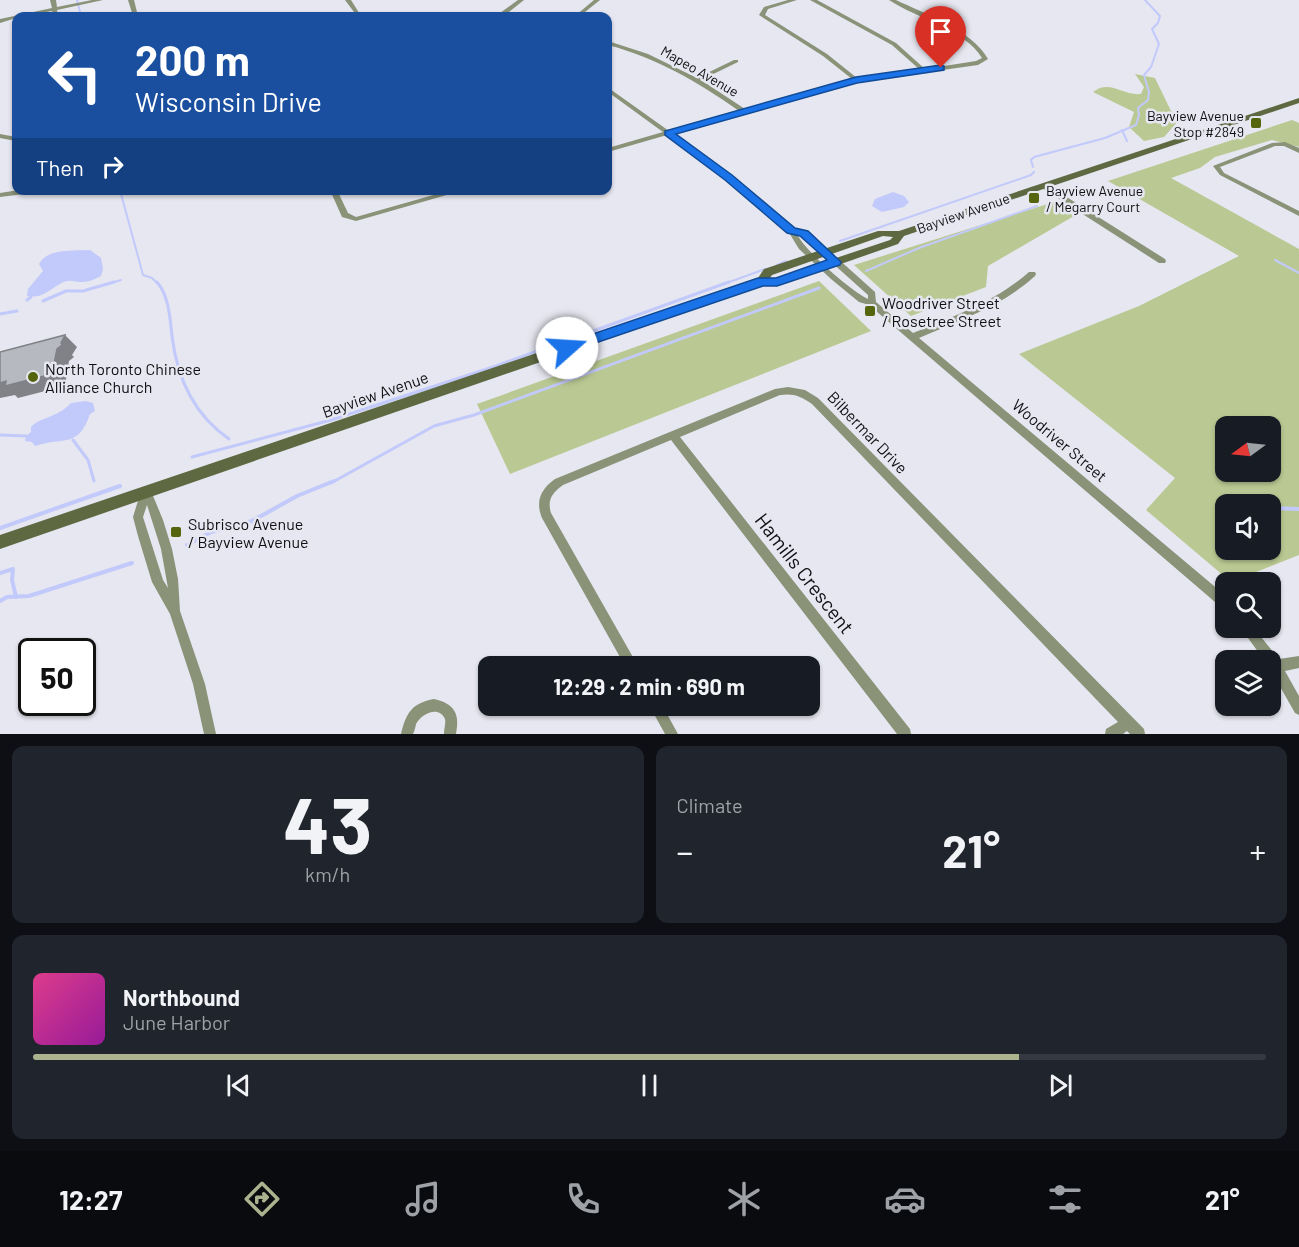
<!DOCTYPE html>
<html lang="en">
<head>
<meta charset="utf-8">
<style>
	body { margin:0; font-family:Barlow,sans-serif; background:#20242c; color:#f1f3f6; height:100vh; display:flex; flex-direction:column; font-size:22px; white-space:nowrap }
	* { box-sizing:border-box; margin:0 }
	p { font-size:20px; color:#9ea1a6 }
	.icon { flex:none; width:33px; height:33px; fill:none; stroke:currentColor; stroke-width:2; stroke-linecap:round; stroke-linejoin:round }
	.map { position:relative; height:734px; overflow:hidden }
	.details { display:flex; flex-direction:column; gap:12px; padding:12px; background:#0d0f14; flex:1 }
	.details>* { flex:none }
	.top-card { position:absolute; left:12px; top:12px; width:600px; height:183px; border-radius:12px; box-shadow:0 2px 4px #0004; background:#1a4fa0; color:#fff; overflow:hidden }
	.needle { width:39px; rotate:255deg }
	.buttons { position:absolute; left:1215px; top:416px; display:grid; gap:12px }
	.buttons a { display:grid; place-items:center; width:66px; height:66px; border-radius:12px; background:#171b24; box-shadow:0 2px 4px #0004; font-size:30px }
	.speed { position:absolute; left:18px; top:638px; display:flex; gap:12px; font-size:30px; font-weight:700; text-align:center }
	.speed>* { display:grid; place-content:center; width:78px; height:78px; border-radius:50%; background:#171b24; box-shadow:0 2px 4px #0004; line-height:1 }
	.speed .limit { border:3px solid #111; border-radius:9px; background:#fff; color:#111 }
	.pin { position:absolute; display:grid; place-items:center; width:51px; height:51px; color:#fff; margin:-62px -26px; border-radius:50% 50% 50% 0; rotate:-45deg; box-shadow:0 0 6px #0007 }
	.pin .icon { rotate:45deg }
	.me { position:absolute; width:66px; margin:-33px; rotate:71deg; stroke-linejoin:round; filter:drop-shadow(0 0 4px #0008) }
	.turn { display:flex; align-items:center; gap:21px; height:126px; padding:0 24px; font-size:27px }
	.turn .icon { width:78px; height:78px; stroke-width:2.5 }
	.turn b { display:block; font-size:42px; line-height:51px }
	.then { display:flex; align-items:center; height:57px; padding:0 24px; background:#0003; gap:12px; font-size:22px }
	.big { font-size:45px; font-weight:700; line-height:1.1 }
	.details .card { flex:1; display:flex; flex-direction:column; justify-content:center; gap:9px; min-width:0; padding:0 21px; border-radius:12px; background:#20242c }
	.details .dial { align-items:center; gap:0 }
	.dial b { font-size:78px; line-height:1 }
	.song { display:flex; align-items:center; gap:18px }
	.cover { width:72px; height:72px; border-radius:9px; background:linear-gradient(135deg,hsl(330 70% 55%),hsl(300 70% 35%)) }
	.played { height:6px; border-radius:3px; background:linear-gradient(90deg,#aab38e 80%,#363941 80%) }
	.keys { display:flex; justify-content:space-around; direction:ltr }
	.heat { display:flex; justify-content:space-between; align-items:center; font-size:33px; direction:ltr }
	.details .tiles { flex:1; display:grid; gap:12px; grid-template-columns:1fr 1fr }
	.card:last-child { grid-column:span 2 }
	.trip { position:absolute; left:478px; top:656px; width:342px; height:60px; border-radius:12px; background:#171b24; box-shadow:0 2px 4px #0004; font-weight:700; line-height:60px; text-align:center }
	.tabs { display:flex; height:96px; justify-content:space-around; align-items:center; background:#090b0e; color:#9ea1a6 }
	.tabs .icon { width:42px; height:42px }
	.tabs .on { color:#aab38e }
	.tabs b { font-size:27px; color:#f1f3f6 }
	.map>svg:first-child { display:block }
</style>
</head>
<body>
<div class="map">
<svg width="1299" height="734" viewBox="0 0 1299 734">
	<rect width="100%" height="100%" fill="#e6e7f0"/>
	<g fill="#bac993" fill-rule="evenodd">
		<path d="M 1135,74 L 1155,78 L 1171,111 L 1179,120 L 1164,137 L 1144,141 L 1129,127 L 1134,112 L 1093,92 C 1110,79 1122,96 1141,94 L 1144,87 Z"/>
		<path d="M 1292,120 L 1299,123 L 1299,147 L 1272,140 L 1215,157 L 1200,168 L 1171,178 L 1299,249 L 1299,555 L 1231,582 L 1146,510 L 1175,478 L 1019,354 L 1139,306 L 1239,256 L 1108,181 ZM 1226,426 L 1270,426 L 1270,471 L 1226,471 ZM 1226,504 L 1270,504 L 1270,549 L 1226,549 Z"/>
		<polygon points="1054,202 1074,216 988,266 986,287 911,316 854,265"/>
		<polygon points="819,281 871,331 510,474 477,404"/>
	</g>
	<g fill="#c2c9fb">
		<polygon points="893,192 904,196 909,202 904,207 882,212 872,206 875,199"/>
		<path d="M 90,250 L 101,258 L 103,269 L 101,276 C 95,279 89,282 82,282 C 75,282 71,279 63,282 C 50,289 43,299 27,296 L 28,289 L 43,271 L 39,264 C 47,248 74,251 90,250 Z"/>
		<path d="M 86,401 L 93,403 L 95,411 L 90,414 C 78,449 64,436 35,446 L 32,442 L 25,441 L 26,436 L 31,432 L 31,427 C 40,417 57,418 71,403 Z"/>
	</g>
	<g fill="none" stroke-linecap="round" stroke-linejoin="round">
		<g stroke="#c2c9fb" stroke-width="2">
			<polyline points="77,0 81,16"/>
			<polyline points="1122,130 1127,141"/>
			<polyline points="1033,167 1031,160 1034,157 1105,138 1136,125 1139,115 1138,108 1148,100 1149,92 1144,75 1151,67 1159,44 1152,29 1158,23 1160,16 1145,0"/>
			<polyline points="120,190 143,275 152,278 158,284"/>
			<polyline points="840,241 1031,175 1034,172"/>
			<polyline points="1275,260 1299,273"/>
			<polyline points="777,265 786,261"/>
			<polyline points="866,271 919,248 1037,206"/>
			<polyline points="108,284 121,280"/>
			<polyline points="724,284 765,269"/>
		</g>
		<g stroke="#c2c9fb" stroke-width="3">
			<path d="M 157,282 C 169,296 170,318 172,336 C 177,378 193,414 229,439"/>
			<polyline points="27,300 31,297"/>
			<polyline points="43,301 66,291 83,291 114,282"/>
			<polyline points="0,314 17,311"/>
			<polyline points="0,435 26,436"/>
			<polyline points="73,440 88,460 94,481"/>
			<polyline points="192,457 331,420 493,367 729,282"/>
			<polyline points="331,483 434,426 474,415 819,288"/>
		</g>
		<g stroke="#c2c9fb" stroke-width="4">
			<polyline points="1270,508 1299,509"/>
			<polyline points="0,528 120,486"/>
			<polyline points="187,545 211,532 252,521 297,496 334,481"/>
			<polyline points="0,573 13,569 12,580 16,597"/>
			<polyline points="0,601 7,597 29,596 132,563"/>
		</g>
		<g fill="#8a9278" fill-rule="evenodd">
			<polygon points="50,0 56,0 57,7 92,0 103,0 57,10 58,16 54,16 52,11 25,16 16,16 16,18 0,23 0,19 52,8"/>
			<polygon points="128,0 134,0 138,16 133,16"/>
			<polygon points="345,0 351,0 361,16 357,16"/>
			<polygon points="518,0 524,0 505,15 504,16 500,16 500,13"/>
			<polygon points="594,0 600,0 580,16 575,16"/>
			<path d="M 788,0 L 797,0 L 768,9 L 765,15 L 827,54 L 857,78 L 919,69 L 892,45 L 810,0 L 817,0 L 896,43 L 925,69 L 976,61 L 982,58 C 966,30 916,18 889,0 L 896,0 C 925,14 972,30 988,59 L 978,65 L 857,82 L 673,134 L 718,166 L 794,228 L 807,231 L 875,292 L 876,302 L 913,333 C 954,316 995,302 1029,272 L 1035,272 L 1036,274 L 1035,276 C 1001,307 960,320 919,338 L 1226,596 L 1226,609 L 1222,608 L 869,305 L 859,302 L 831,279 L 799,249 L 788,231 L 714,168 L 667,135 L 608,152 L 608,148 L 663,132 L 608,92 L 608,88 L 610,89 L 669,131 L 739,111 C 698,82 657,58 608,45 L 608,41 L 648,54 L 697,78 L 734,60 L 738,60 L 738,62 L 701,80 L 745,109 L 852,79 L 823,56 L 759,15 L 764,7 ZM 797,234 L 801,235 L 868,295 L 868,299 C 851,291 805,251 797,234 Z"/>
			<polygon points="0,134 16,137 16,141 0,138"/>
			<polygon points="1285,142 1299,148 1299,153 1284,146 1275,146 1220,167 1224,173 1299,211 1299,216 1220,175 1213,166 1272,143"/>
			<polygon points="1042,184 1046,184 1165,259 1166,261 1165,263 1159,263 1042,188"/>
			<polygon points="19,190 43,190 40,192 0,197 0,193"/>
			<polygon points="330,190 337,190 348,213 356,217 451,190 464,190 356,221 342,217"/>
			<path d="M 788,387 L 805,390 L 818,398 L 1144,729 L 1145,734 L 1130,734 L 1127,731 L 1123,734 L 1105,734 L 1106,729 L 1118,722 L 812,404 C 801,396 793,393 780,395 L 680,437 L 910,729 L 911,734 L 897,734 L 671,440 L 563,485 C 552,493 547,500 551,513 L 638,666 L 625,666 L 542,518 C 535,501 541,489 555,479 L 775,389 Z"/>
			<path d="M 146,486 L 150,488 L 151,491 L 163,520 L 172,549 L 178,579 L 180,611 L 205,684 L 216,734 L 204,734 L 193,684 L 170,614 L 152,582 L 138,536 L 133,517 L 141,491 L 142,488 ZM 147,505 L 161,549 L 168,588 L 163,580 L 143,517 Z"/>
			<polygon points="1240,627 1253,627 1279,659 1299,656 1299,668 1285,671 1299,696 1299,715 1295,713 1270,669 1270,660 1264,660"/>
			<path d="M 434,699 C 455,704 460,714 456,734 L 444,734 C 444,729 446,723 445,719 C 439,705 421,714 416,724 C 416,725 414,733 413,734 L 401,734 C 406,713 412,703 434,699 Z"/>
			<polygon points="649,705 662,705 678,734 665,734"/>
		</g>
		<path fill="#5e6942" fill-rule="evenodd" d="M 1299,98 L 1299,103 L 904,236 L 898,244 L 781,285 L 763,285 L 0,549 L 0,535 L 758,278 L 764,269 L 878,231 L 899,231 ZM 883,236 L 893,237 L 890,240 L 776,278 L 770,278 L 772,275 Z"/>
	</g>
	<polygon fill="#808287" points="65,335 77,347 72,355 74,357 69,361 65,386 18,398 15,395 0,398 0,383 57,349"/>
	<polygon fill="#b7b9c1" stroke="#808287" stroke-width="1.5" points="65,335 61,343 62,345 57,349 52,374 5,386 6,381 0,383 0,352"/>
	<polygon fill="#1a73e8" stroke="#114b97" stroke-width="1.5" points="941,65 944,66 944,70 857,83 676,134 732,175 795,228 808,231 841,262 840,265 777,286 763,286 572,351 563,351 561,348 563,344 758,278 776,278 827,260 800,236 787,233 725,180 665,135 665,131 856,77"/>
	<g fill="#54650e" stroke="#e6e7f0" stroke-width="2">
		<rect x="1250" y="117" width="12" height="12" rx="3"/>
		<rect x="1028" y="192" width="12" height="12" rx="3"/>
		<rect x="864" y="305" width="12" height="12" rx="3"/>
		<circle cx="33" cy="377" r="6"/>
		<rect x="170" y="526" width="12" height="12" rx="3"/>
	</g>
	<g text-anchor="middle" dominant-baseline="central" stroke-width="5" stroke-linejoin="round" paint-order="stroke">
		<g font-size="14" fill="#0f0f12" stroke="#e6e7f0">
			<text transform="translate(700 71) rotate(30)">Mapeo Avenue</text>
			<text transform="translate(963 213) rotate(-19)">Bayview Avenue</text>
		</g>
		<g font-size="14" fill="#0f0f12" stroke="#e6e7f0" text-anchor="end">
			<text x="1244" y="115">Bayview Avenue<tspan x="1244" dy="16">Stop #2849</tspan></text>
			<text x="1046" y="190" text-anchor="start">Bayview Avenue<tspan x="1046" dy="16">/ Megarry Court</tspan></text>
		</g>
		<g font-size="16" fill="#0f0f12" stroke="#e6e7f0" text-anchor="start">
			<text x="882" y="302">Woodriver Street<tspan x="882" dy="18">/ Rosetree Street</tspan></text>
			<text x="45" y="368">North Toronto Chinese<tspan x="45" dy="18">Alliance Church</tspan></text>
			<text x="188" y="523">Subrisco Avenue<tspan x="188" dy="18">/ Bayview Avenue</tspan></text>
		</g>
		<g font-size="16" fill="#0f0f12" stroke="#e6e7f0">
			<text transform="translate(375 394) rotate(-19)">Bayview Avenue</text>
			<text transform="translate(868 432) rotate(46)">Bilbermar Drive</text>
			<text transform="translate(1060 440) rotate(40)">Woodriver Street</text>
		</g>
		<g font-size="20" fill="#0f0f12" stroke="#e6e7f0">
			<text transform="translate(805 573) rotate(52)">Hamills Crescent</text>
		</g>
	</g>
</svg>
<div class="buttons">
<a><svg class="needle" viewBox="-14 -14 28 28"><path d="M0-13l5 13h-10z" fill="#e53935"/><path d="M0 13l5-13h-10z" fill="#9ea1a6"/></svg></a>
<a><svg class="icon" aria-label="sound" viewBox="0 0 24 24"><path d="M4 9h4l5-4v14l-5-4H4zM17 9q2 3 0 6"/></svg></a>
<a><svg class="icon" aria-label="search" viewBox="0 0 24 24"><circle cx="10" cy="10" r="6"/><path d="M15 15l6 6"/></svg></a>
<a><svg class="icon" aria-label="layers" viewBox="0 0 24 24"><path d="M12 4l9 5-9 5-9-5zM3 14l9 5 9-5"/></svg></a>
</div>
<div class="speed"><div class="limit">50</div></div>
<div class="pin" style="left:941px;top:68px;background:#d93025"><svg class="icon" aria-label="arrive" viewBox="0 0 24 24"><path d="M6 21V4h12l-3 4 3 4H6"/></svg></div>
<svg class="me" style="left:567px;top:348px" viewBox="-20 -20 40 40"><circle r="19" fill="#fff"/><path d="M0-13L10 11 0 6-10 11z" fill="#1a73e8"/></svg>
<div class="trip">12:29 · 2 min · 690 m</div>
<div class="top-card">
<div class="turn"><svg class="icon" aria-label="left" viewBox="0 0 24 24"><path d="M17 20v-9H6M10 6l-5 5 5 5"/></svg><div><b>200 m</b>Wisconsin Drive</div></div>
<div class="then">Then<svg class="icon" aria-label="right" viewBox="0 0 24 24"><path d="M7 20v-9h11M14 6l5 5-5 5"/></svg></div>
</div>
</div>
<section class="details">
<div class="tiles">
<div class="card dial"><b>43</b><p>km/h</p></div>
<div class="card"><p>Climate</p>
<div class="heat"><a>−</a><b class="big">21°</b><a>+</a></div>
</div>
<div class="card">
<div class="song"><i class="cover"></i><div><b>Northbound</b><p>June Harbor</p></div></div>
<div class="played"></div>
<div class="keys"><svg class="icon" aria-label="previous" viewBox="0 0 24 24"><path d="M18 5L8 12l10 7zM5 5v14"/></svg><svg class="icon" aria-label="pause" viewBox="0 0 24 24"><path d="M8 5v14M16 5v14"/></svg><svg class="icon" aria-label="next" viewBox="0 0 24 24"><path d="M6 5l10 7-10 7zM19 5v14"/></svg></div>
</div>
</div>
</section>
<nav class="tabs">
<b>12:27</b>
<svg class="icon on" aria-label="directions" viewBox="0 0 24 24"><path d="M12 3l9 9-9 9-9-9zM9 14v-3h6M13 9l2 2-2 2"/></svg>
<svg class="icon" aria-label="music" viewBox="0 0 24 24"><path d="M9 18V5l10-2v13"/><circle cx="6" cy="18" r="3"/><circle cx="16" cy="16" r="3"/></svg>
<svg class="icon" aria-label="phone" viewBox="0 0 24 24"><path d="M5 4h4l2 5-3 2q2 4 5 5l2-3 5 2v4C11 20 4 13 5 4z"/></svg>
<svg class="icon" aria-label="climate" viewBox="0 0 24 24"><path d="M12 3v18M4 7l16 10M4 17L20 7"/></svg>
<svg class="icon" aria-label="car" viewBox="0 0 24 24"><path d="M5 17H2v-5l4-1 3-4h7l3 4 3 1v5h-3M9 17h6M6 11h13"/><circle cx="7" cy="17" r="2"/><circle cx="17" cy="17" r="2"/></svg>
<svg class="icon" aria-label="filters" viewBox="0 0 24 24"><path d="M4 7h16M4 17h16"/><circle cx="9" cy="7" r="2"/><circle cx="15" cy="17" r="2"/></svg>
<b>21°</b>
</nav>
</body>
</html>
